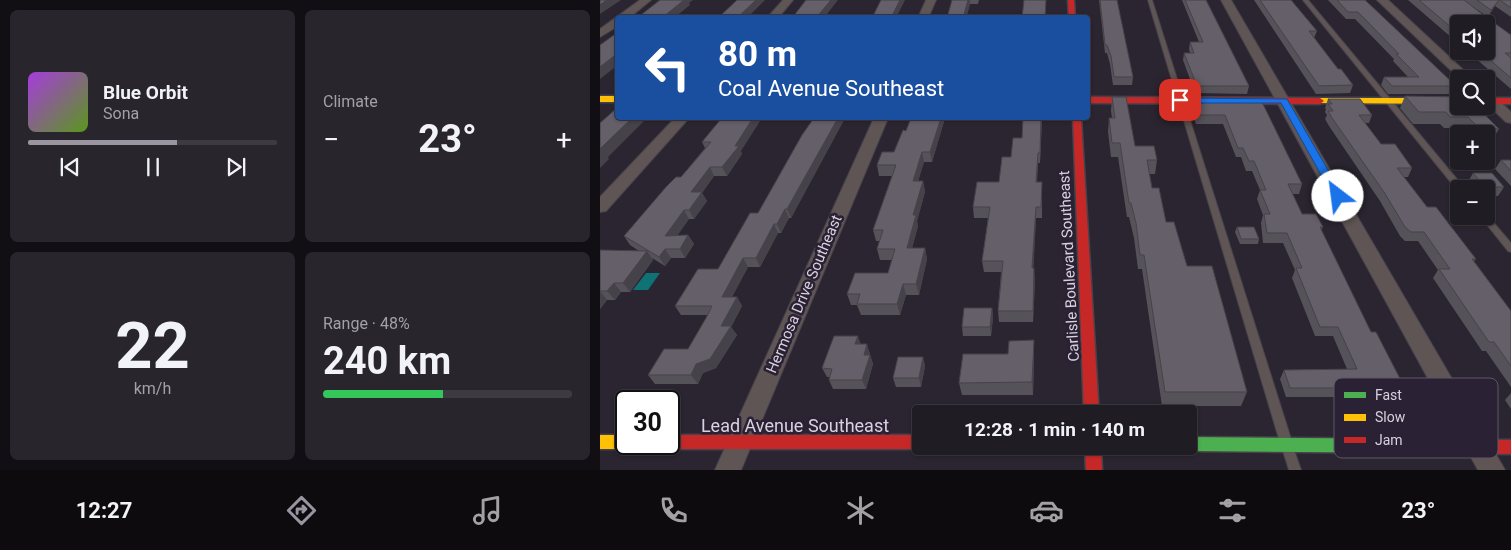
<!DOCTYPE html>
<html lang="en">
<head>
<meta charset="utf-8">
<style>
	body { margin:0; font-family:Roboto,sans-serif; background:#28252c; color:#f1f3f6; height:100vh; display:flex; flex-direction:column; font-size:19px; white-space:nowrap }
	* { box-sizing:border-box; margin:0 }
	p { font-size:16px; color:#a2a1a6 }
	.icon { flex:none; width:28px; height:28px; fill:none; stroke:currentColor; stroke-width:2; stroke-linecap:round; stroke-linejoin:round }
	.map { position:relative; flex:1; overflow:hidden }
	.panel { display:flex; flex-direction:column; gap:10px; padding:10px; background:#120f14; width:600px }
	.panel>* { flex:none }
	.hud { position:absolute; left:15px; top:15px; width:475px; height:105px; border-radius:5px; box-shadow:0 1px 4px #0004,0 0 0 1px #3d3a41; background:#1a4fa0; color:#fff; overflow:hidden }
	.buttons { position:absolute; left:850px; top:15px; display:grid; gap:10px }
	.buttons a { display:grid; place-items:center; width:45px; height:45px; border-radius:5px; background:#201c24; box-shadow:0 1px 4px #0004,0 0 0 1px #3d3a41; font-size:25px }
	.speed { position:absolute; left:15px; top:390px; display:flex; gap:10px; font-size:25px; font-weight:700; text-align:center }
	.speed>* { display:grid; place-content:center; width:65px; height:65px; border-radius:50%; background:#201c24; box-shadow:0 1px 4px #0004,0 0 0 1px #3d3a41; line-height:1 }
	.speed .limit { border:2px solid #111; border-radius:8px; background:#fff; color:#111 }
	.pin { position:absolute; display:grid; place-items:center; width:42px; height:42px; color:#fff; margin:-21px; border-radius:10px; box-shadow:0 2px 8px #0006 }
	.me { position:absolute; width:55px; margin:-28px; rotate:330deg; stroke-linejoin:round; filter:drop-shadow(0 0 4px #0008) }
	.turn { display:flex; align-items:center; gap:18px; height:105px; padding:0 20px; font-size:22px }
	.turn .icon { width:65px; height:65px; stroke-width:2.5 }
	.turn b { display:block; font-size:35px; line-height:42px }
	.big { font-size:38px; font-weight:700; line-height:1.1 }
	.panel .tile { flex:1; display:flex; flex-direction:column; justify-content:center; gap:8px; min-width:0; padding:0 18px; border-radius:8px; background:#28252c }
	.panel .dial { align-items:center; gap:0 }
	.dial b { font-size:65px; line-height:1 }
	.song { display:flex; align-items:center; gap:15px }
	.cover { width:60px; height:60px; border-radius:8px; background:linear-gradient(135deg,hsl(280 70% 55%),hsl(90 70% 35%)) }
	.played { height:5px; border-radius:2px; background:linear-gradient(90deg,#9a95a1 60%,#3d3a41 60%) }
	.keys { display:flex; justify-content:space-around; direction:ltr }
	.heat { display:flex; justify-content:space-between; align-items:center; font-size:28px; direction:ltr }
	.charge { height:8px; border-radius:4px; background:linear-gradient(90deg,#34c759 48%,#3d3a41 0) }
	.panel .tiles { flex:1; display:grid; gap:10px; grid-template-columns:repeat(2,1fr) }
	.trip { position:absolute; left:312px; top:405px; width:285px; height:50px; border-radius:5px; background:#201c24; box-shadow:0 1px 4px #0004,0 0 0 1px #3d3a41; font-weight:700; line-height:50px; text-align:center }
	.dock { display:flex; height:80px; justify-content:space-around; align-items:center; background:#0d0b0e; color:#a2a1a6 }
	.dock .icon { width:35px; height:35px }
	.dock .current { color:#9a95a1 }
	.dock b { font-size:22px; color:#f1f3f6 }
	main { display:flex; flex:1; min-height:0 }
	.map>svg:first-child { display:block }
</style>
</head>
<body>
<main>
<section class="panel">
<div class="tiles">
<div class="tile">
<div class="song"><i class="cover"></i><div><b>Blue Orbit</b><p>Sona</p></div></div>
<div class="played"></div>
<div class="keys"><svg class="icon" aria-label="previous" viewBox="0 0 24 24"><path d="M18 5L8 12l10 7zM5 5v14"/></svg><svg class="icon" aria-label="pause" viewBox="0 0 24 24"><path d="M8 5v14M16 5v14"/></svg><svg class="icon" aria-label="next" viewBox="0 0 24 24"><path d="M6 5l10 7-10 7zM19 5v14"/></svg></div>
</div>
<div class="tile"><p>Climate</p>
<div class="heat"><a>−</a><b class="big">23°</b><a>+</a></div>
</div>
<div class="tile dial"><b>22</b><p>km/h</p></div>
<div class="tile"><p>Range · 48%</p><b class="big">240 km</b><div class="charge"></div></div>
</div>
</section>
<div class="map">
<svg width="911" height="470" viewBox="0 0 911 470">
	<rect width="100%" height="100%" fill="#2a2530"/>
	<polygon fill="#0f7376" points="46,273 60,273 48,290 33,290"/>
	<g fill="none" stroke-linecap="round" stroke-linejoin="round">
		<defs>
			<g id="lane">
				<polygon points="548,0 552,0 691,439 689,443 685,445 681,443 679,439"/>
				<polygon points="703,0 708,0 865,189 859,189 858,191"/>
				<polygon points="886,214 911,243 911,252 908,251 880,216 886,216"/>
				<polygon points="689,445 693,447 701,470 689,470 683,451 685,447"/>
			</g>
			<g id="street">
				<polygon points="40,0 51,0 29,18 18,18 18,26 0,37 0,29"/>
				<polygon points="183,0 193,0 178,18 167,18"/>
				<polygon points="326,0 336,0 328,18 318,18"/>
				<polygon points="621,0 631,0 905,470 878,470"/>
				<polygon points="777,0 788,0 873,79 860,79"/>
				<polygon points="886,92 891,93 911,112 911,123 906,122 886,103"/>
				<polygon points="75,118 89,118 6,211 0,212 0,197"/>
				<polygon points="274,118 288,118 141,470 115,470"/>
			</g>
			<polygon id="fast" points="589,437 823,439 829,441 831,446 829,451 823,453 589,451 583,449 582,446 589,446"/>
			<g id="slow">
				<rect x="0" y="96" width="18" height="6"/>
				<polygon points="720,98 859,98 859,104 717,103 717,99"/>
				<polygon points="0,435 26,435 26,444 33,444 32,447 26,449 0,449"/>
			</g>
			<g id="jam">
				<polygon points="468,0 474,0 475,18 469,18"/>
				<polygon points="488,97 720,98 724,101 720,104 488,103"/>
				<rect x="886" y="98" width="25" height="6"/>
				<polygon points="473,118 481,118 499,414 484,414"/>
				<polygon points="69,435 321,435 321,446 327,446 321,449 69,449 63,447 62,444 69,444"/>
				<polygon points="823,439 911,440 911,454 823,453 817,451 815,446 817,441"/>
				<polygon points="485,446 501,446 502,470 486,470"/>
			</g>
		</defs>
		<use href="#lane" stroke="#46424b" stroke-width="2"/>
		<use href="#street" stroke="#46424b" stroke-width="2"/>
		<use href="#fast" stroke="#46424b" stroke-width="3"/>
		<use href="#slow" stroke="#46424b" stroke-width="3"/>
		<use href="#jam" stroke="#46424b" stroke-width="3"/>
		<use href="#lane" fill="#5e5554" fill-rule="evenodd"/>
		<use href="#street" fill="#5e5554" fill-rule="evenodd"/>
		<use href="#fast" fill="#4caf50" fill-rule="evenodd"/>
		<use href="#slow" fill="#ffc107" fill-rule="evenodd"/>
		<use href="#jam" fill="#c62828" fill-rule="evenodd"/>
	</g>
	<g fill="#565259">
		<polygon points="352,0 379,0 378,4 370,4 366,18 347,18"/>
		<polygon points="499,0 517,0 533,77 532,85 513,85 510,64 507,53 505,53"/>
		<polygon points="582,0 606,0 649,86 647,94 595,93 583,60 584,53 590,53 589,49 590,42 599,42"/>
		<polygon points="654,0 691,0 717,31 714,38 738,69 753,85 750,93 716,94"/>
		<polygon points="728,0 765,0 856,86 852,94 788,94 781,85 784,77 808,77 793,61 794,59 755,19 746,19"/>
		<polygon points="808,0 911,0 911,17 895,6 888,17 866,2 886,17 911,35 911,89 867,51 886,51 859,24 859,44"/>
		<polygon points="805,96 889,113 887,117 899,129 892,140 886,140 886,134 867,134 861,128 844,128 840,124 813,124 800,108"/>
		<polygon points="512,97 535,146 557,160 555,174 549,174 552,188 566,222 647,392 641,406 562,406 542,269 538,269 534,238 529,217 527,217 518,157 511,157 508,132 509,118 512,118 511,111"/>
		<polygon points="602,98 656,99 702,184 699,194 692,194 702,214 723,227 721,230 771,332 812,402 804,411 740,411 735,397 686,397 680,379 684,370 747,369 733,336 715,336 692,278 695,270 683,243 663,243 661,223 663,215 657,199 660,190 652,171 646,171 641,157 636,157 623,124 596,124 592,112 593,103 601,103"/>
		<polygon points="728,99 772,115 769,123 765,123 781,144 812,168 808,177 804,177 827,207 876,259 874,261 911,311 911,387 886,351 882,351 833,278 838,270 818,241 805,241 800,236 780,201 729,126 725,119 727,115 725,112 726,109 725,108"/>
		<polygon points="214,118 245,118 191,218 189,218 181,233 178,233 160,267 148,267 132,297 137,297 142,306 131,327 137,335 116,368 103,373 98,384 55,384 48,375 88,349 108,315 81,315 75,306 118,269 158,213"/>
		<polygon points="311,118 345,118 332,162 324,162 318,181 323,181 325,192 317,221 318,226 312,248 325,248 327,259 319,295 306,295 300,315 261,315 257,305 251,305 247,294 288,273 292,260 280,260 277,249 279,241 276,241 273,230 292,176 279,176 277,165 294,152 306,131"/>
		<polygon points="442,118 440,163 438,163 437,182 442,193 442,218 436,218 433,268 435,280 433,322 399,322 398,311 401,272 384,272 382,261 388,218 374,218 373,207 399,182 411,157 422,138"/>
		<polygon points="121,119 142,154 127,176 114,176 102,193 107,201 94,219 89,219 77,235 88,235 94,244 85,258 71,258 65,266 52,258 53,260 30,292 21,292 15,300 7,300 0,309 0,250 39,251 30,245 24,236 81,177 105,148 102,142"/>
		<polygon points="901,160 911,160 911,186 895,169"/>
		<polygon points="873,173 904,187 898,196 886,196 886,189 873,189 868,182"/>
		<polygon points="637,227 659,239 658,244 640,244 635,232"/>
		<polygon points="392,308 393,317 391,336 363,336 362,327"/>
		<polygon points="261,344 270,353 270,355 273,364 266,389 233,389 229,380 230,377 227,377 222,368"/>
		<polygon points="434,353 433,395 362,395 359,383 408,354"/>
		<polygon points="323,357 325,366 321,387 296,387 293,378"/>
		<polygon points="911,393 911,409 905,400"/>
	</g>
	<g fill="#464249">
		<polygon points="7,0 21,0 0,14 0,5"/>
		<polygon points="84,0 93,0 89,3 90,5 74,18 62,18"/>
		<polygon points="156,0 165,0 147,18 137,18"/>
		<polygon points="231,0 238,0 224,18 216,18"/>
		<polygon points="300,0 305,0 296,18 291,18"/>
		<polygon points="368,0 370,0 370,4 366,18 363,18"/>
		<polygon points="899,0 895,6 888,17 891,10"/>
		<polygon points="18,53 18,65 0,79 0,67"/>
		<polygon points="32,118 47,118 8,157 9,159 0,168 0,149"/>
		<polygon points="153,118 162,118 141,151 142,154 127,176 122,167 135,146"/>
		<polygon points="238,118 245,118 191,218 187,209"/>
		<polygon points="341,118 345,118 332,162 330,152"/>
		<polygon points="441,118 442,118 440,163 440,153"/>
		<polygon points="322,152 324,162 315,192 313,181"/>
		<polygon points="110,167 114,176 102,193 107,201 94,219 89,210 91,192"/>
		<polygon points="323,181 325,192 317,221 318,226 309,259 307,248 313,215"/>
		<polygon points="436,207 436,218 433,280 432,268"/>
		<polygon points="185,209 189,218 181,233 177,224"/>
		<polygon points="84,210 89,219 71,245 65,236"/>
		<polygon points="174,224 178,233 160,267 156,258"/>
		<polygon points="88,235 94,244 85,258 80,249"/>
		<polygon points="325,248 327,259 319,295 316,284"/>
		<polygon points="65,249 71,258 65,266 59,257"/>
		<polygon points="47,251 53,260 30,292 23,283"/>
		<polygon points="143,258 148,267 127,306 122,297"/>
		<polygon points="434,268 435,280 433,322 433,311"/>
		<polygon points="14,283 21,292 15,300 7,291"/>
		<polygon points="303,284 306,295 300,315 297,304"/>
		<polygon points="0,291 7,300 0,309"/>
		<polygon points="137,297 142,306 131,327 137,335 116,368 103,373 98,384 91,375 96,364 121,326"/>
		<polygon points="392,308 393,317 391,336 390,327"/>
		<polygon points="258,336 261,345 255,344"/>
		<polygon points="434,340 434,353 433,395 432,382"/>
		<polygon points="267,344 273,364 266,389 262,380 264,355"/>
		<polygon points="323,357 325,366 321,387 319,378"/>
	</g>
	<g fill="#645f68" stroke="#464249">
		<polygon points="0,0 7,0 0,5"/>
		<polygon points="60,0 84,0 62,18 37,18"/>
		<polygon points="137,0 156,0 137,18 118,18"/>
		<polygon points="206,0 231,0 216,18 192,18"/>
		<polygon points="281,0 300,0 291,18 272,18"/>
		<polygon points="352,0 368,0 363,18 347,18"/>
		<polygon points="424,0 446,0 445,18 422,18"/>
		<polygon points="500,0 517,0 533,77 514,77 511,56 507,45 505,45"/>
		<polygon points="585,0 606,0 649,86 597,86 584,53 594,53 590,42 603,42"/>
		<polygon points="660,0 691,0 717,31 709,31 738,69 741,69 753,85 719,86"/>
		<polygon points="737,0 765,0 856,86 792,86 784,77 819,77 796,54 799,54 758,12 748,12"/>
		<polygon points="819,0 864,0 886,17 911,35 911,53 905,53 911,58 911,78 880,51 886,51 886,24 859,24 859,34"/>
		<polygon points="877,0 899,0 891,10"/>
		<polygon points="900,0 911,0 911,8"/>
		<polygon points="18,32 18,53 0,67 0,45"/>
		<polygon points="805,96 859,97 859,106 882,106 889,113 883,113 899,129 880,129 868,117 850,117 846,112 819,112"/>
		<polygon points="512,97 526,97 535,146 554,146 557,160 547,160 552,188 559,188 566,222 574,222 587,266 612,266 647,392 565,392 544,255 540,255 536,223 531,203 529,203 520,143 512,143 509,118 515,118"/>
		<polygon points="602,98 656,99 658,102 662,102 702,184 688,184 702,214 716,214 723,227 720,227 771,332 776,332 812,402 746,402 741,388 690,388 684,370 757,369 738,327 720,327 696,268 702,268 687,233 667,233 664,214 670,214 660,190 666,190 654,161 649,161 643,148 638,148 625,115 597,115 593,103 604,103"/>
		<polygon points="728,99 760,99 772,115 759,115 781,144 795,144 812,168 797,168 827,207 836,207 876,259 872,259 911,311 911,366 894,342 889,342 839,269 850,269 824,232 811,232 805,227 784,192 732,118 728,111 733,111 728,104 732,104"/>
		<polygon points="18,107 18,118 32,118 0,149 0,123"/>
		<polygon points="127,118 153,118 135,146 139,146 122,167 110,167 91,192 102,192 89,210 84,210 65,236 88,235 80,249 65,249 59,257 24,236 66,187 76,177 81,177 111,142 102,142 121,119 126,119"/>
		<polygon points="214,118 238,118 187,209 185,209 177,224 174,224 156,258 143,258 122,297 137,297 121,326 131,326 110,359 96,364 91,375 48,375 64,349 88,349 106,318 112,306 75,306 98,269 118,269 150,213 158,213 202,135"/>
		<polygon points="311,118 341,118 330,152 322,152 313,181 323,181 313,215 316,215 307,248 325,248 316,284 303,284 297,304 257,304 260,294 247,294 255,273 288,273 295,249 277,249 283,230 273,230 296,165 277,165 282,152 294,152 303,130 306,131"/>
		<polygon points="423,118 441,118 440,153 438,153 436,182 442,182 441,207 436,207 432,268 434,268 433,311 398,311 403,261 382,261 390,207 373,207 377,182 399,182 402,157 411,157 413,138 422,138"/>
		<polygon points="901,160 911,160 911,171"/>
		<polygon points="873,173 892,173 904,187 885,187"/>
		<polygon points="637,227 654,227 659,239 641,239"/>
		<polygon points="0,250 47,251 23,283 14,283 7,291 0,291"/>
		<polygon points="364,308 392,308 390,327 362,327"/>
		<polygon points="234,336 258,336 255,344 267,344 264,355 270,355 262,380 229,380 232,369 222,368"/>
		<polygon points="434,340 432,382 359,383 363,354 408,354 409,341"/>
		<polygon points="298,357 323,357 319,378 293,378"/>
	</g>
	<polygon fill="#1a73e8" stroke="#114b97" points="577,98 687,99 743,196 738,199 734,198 681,103 580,103 577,102"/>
	<g text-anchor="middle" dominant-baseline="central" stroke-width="5" stroke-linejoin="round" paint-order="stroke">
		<g font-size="15" fill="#d7d2de" stroke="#2a2134">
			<text transform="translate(469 266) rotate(-93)">Carlisle Boulevard Southeast</text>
			<text transform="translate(204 294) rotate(-67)">Hermosa Drive Southeast</text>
		</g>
		<g font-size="18" fill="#d7d2de" stroke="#2a2134">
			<text x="195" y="425">Lead Avenue Southeast</text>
		</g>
	</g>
	<rect x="734" y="378" width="164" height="80" rx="8" fill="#2a2134" stroke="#5e5667" stroke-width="1"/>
	<rect x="744" y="392" width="22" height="6" fill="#4caf50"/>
	<rect x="744" y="414" width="22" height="7" fill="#ffc107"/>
	<rect x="744" y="437" width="22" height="6" fill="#c62828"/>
	<g font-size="14" fill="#d7d2de">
		<text x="775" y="400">Fast</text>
		<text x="775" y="422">Slow</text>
		<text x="775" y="445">Jam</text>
	</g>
</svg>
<div class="buttons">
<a><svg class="icon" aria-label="sound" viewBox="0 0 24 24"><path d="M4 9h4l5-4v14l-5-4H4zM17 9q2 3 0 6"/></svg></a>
<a><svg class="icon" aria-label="search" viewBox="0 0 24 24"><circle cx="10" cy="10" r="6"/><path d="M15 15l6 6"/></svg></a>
<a>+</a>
<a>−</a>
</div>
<div class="speed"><div class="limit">30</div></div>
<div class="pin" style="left:580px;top:100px;background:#d93025"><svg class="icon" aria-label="arrive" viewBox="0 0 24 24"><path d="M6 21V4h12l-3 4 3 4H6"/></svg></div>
<svg class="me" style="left:738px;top:196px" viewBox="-20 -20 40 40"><circle r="19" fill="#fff"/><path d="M0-13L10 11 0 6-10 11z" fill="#1a73e8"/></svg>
<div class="trip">12:28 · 1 min · 140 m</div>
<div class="hud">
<div class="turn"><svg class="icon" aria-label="left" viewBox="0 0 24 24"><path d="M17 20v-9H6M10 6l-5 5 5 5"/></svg><div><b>80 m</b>Coal Avenue Southeast</div></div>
</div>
</div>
</main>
<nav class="dock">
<b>12:27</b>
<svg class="icon current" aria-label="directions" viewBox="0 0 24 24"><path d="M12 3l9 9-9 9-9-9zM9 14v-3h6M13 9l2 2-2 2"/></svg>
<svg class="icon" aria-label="music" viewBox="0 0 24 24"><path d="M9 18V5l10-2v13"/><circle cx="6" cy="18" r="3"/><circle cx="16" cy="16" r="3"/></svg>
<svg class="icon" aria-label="phone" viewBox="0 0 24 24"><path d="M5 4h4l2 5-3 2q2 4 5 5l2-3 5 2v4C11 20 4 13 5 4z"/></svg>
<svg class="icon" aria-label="climate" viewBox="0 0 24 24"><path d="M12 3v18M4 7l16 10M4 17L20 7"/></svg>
<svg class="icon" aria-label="car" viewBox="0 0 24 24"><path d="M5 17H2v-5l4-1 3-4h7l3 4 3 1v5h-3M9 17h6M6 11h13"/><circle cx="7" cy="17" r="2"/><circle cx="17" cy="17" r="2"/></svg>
<svg class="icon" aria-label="filters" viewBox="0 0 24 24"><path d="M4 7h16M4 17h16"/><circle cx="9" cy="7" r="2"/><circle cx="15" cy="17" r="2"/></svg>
<b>23°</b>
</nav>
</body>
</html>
